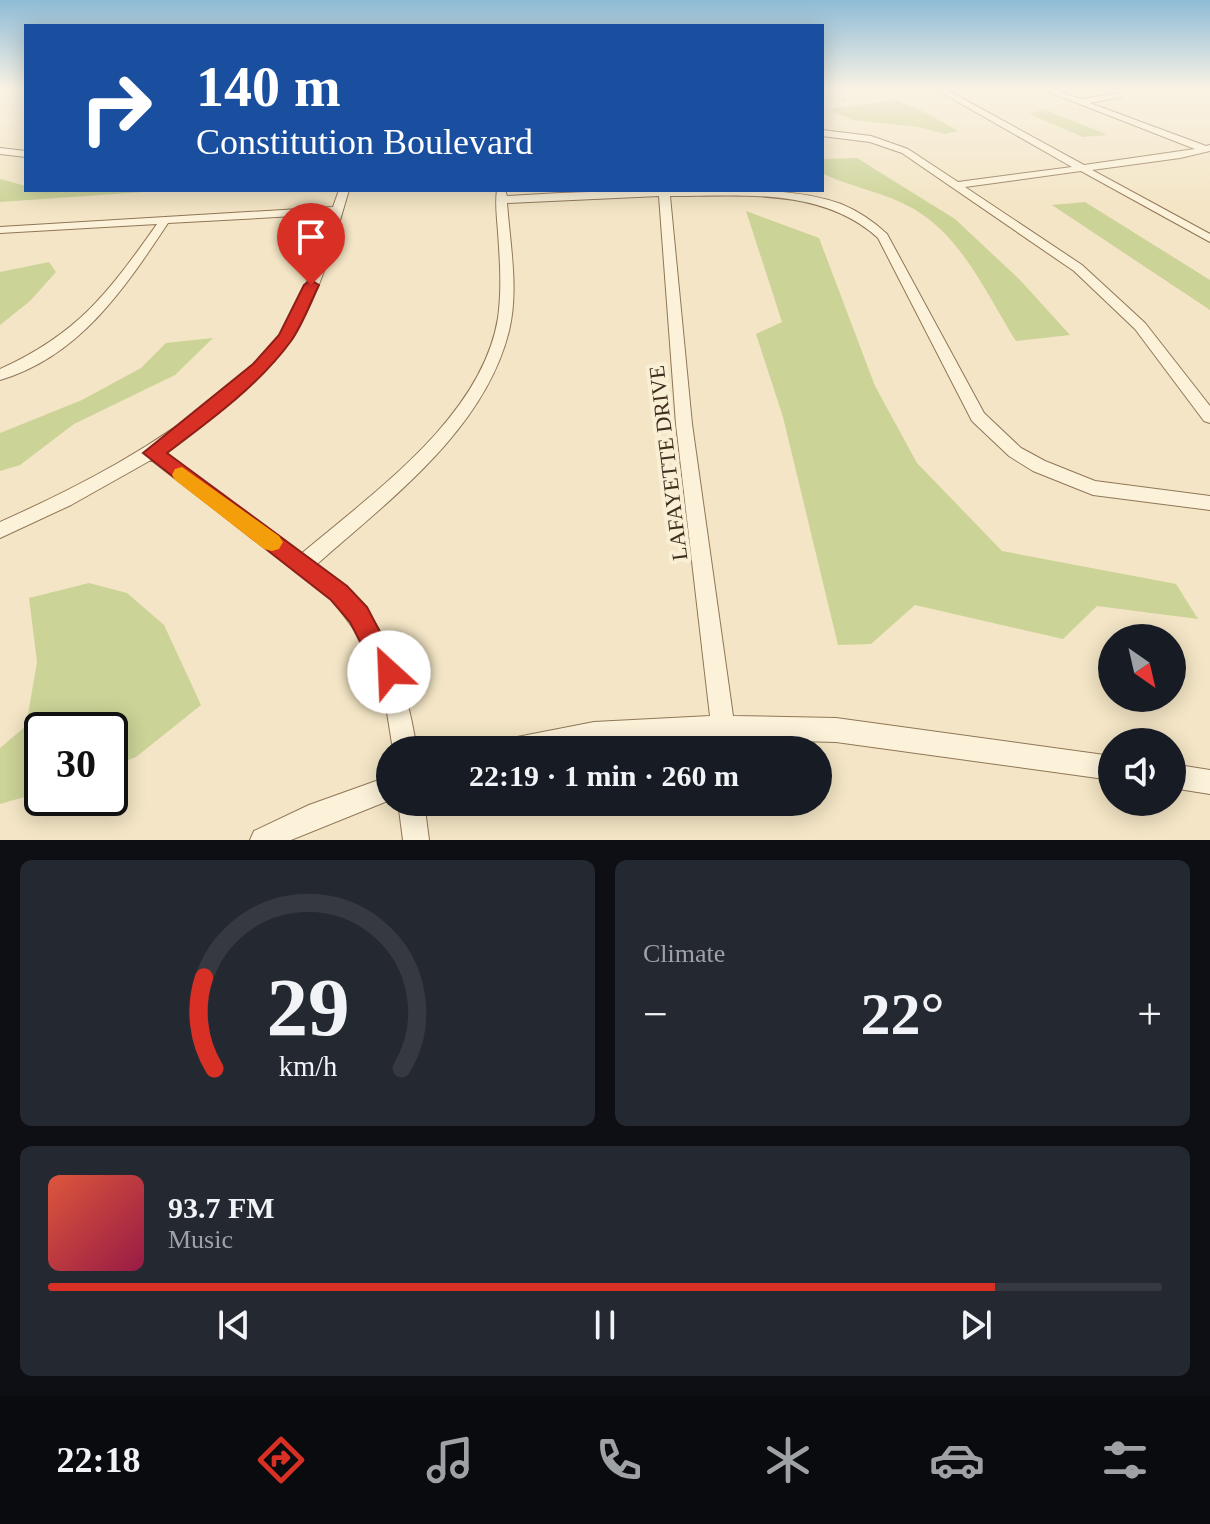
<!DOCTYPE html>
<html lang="en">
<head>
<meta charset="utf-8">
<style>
	body { margin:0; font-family:Georgia,serif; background:#242831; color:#f1f3f6; height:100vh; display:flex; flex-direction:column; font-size:30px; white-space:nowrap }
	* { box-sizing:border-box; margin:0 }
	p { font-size:26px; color:#9ea1a6 }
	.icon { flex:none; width:44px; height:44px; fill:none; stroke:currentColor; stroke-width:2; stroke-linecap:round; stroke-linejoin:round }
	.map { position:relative; height:840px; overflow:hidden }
	.side { display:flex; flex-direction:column; gap:20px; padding:20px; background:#0d0f14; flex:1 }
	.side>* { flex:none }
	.top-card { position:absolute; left:24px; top:24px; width:800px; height:168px; border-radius:0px; box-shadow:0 4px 20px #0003; background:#1a4fa0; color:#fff; overflow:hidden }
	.needle { width:52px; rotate:146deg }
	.tools { position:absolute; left:1098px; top:624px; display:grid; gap:16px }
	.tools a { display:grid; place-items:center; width:88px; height:88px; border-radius:50%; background:#171b24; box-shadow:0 4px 20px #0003; font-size:40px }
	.speed { position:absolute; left:24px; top:712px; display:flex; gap:16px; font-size:40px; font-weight:700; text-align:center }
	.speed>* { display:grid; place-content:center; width:104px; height:104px; border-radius:50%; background:#171b24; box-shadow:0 4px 20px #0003; line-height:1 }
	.speed .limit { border:4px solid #111; border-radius:12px; background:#fff; color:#111 }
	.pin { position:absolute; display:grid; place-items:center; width:68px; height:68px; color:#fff; margin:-82px -34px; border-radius:50% 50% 50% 0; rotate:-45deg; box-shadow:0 0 8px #0007 }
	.pin .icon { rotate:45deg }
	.me { position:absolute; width:88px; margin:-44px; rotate:335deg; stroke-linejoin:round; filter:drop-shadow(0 0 6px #0008) }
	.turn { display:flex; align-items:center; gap:28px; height:168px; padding:0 40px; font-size:36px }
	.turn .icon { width:104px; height:104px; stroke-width:2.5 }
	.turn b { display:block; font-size:56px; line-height:68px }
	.big { font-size:60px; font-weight:800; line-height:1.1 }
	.side .tile { flex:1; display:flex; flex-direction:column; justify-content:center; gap:12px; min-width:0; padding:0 28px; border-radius:12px; background:#242831 }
	.side .dial { align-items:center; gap:0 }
	.dial svg { height:208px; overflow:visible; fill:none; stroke:#363941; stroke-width:7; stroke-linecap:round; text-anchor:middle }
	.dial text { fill:#f1f3f6; stroke:none }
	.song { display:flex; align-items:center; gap:24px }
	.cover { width:96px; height:96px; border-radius:12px; background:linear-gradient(135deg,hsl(10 70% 55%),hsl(340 70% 35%)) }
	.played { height:8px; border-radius:4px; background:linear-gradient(90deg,#d93025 85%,#363941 85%) }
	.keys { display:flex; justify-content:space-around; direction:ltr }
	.heat { display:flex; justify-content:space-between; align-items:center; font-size:44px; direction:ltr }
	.side .tiles { flex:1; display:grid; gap:20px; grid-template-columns:1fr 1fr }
	.tile:last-child { grid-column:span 2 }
	.trip { position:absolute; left:376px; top:736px; width:456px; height:80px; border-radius:40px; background:#171b24; box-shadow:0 4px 20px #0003; font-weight:800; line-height:80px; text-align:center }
	.dock { display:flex; height:128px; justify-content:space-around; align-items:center; background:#090b0e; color:#9ea1a6 }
	.dock .icon { width:56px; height:56px }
	.dock .current { color:#d93025 }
	.dock b { font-size:36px; color:#f1f3f6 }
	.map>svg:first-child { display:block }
</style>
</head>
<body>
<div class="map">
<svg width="1210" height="840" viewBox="0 0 1210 840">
	<rect width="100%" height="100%" fill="#f3e5c5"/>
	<g fill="#ccd397">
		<polygon points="895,100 923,111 958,131 945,134 918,127 852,120 829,109"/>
		<polygon points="1043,109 1108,135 1083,137 1029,114"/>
		<path d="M 857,158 L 955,219 L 1020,280 L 1070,335 L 1016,341 C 987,295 963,238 914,209 C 885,192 852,188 822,173 L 822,159 Z"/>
		<polygon points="0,179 26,186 26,190 172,190 0,202"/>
		<polygon points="1085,202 1210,280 1210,310 1052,205"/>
		<polygon points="746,211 819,238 875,386 917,463 1002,551 1176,584 1198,619 1097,606 1063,639 915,605 871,644 838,645 783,417 756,334 782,322"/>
		<polygon points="49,262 56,272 30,301 0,325 0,272"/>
		<polygon points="213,338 175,375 74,424 20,465 0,471 0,433 82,400 141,368 166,343"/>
		<polygon points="89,583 127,593 164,625 201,705 136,757 110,767 110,730 42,730 42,792 0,804 0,748 26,726 37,662 29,598"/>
	</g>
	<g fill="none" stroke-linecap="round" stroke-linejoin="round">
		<defs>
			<polyline id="lane" points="831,90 843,98"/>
			<g id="street">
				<polygon points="937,90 947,90 1084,165 1195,149 1044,90 1055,90 1081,99 1122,93 1122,97 1090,103 1206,146 1210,145 1210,151 1180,158 1092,170 1210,234 1210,242 1081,171 965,187 1082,265 1145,323 1210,406 1210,423 1204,421 1135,329 1074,271 902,153 870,142 822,136 822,130 871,136 908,149 958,182 1072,167"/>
				<polygon points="0,148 26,151 26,157 0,154"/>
				<path d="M 339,190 L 349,190 C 335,236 323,286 298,328 C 267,380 213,418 164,452 L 301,554 C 373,493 482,417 498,318 C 502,290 500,260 498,232 C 497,218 495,203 497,190 L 505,190 L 507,196 C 570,192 633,190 696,190 C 744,190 795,188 841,204 C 858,211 873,221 887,234 L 984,413 L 1021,448 L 1045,461 L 1095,481 L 1210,496 L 1210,510 L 1093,495 L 1033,471 L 1009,456 L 972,421 L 878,238 C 822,187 740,196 670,196 L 692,424 L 733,716 L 836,718 L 1112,756 L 1112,780 L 836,742 L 723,739 L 594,746 L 573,750 L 500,750 L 503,741 L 512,738 L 594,722 L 710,716 L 676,424 L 659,196 L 507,203 C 510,244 519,290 509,331 C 484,431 389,500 316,565 C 326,572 337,578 346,587 C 390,628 408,693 417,750 L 393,750 L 386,706 L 374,667 L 358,635 L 332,599 L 151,460 L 71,505 L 0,538 L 0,522 C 81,486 158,445 226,389 C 248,371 270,351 285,327 C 306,292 318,252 331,214 L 168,223 C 125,288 79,357 0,380 L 0,369 C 78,334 109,292 157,224 L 0,233 L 0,227 L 333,207 Z"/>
				<polygon points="1172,764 1210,770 1210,794 1172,788"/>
				<polygon points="390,776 390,800 291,840 250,840 254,831 309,805"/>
				<polygon points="398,802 424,802 429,840 403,840"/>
			</g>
		</defs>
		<use href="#lane" stroke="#907658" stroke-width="5"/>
		<use href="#street" stroke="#907658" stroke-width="2"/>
		<use href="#lane" stroke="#fcf2d9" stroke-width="4"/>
		<use href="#street" fill="#fcf2d9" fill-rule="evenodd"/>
	</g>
	<linearGradient id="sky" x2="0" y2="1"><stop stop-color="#8ebbd6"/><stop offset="0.43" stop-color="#faf3e5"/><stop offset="1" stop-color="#faf3e5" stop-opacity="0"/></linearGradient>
	<rect width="1210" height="207" fill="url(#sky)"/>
	<path fill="#d93025" stroke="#8d1f18" stroke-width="2" d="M 311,280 L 319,285 C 310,303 303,324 291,341 C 259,385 211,420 167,453 L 347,586 L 367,607 L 401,672 L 398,681 L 389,684 L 380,681 L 350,622 L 331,600 L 143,453 L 253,364 L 279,335 L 304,285 Z"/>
	<polygon fill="#f59e0b" points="182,467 279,536 283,542 279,549 272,551 264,549 175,480 172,475 175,469"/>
	<g text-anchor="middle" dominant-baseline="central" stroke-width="8" stroke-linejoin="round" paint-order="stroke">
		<g font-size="22" fill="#3f2e1e" stroke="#f9efd5">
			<text transform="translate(668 463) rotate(-97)">LAFAYETTE DRIVE</text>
		</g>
	</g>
</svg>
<div class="tools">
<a><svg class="needle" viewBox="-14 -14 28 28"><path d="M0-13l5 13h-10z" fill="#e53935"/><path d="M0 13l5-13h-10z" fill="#9ea1a6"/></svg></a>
<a><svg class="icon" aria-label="sound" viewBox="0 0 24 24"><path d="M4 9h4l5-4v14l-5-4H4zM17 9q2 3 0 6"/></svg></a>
</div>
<div class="speed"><div class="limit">30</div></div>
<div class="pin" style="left:311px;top:285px;background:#d93025"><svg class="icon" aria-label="arrive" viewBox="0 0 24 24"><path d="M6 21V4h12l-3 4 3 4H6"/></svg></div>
<svg class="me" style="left:389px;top:672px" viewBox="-20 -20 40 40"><circle r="19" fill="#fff"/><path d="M0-13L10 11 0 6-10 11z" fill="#d93025"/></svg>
<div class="trip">22:19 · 1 min · 260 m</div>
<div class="top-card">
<div class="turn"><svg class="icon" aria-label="right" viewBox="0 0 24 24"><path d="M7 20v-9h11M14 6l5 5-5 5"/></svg><div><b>140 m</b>Constitution Boulevard</div></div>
</div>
</div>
<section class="side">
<div class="tiles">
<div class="tile dial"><svg viewBox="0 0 100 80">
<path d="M14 69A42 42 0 1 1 86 69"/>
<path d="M14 69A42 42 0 0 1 10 34" stroke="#d93025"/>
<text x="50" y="56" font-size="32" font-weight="700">29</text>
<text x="50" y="72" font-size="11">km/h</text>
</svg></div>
<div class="tile"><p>Climate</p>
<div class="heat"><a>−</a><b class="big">22°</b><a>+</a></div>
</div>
<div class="tile">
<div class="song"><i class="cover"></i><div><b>93.7 FM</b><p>Music</p></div></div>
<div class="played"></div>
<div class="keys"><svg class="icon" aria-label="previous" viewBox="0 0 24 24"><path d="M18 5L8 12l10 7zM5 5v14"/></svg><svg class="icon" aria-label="pause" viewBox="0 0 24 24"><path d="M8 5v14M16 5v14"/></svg><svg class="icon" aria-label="next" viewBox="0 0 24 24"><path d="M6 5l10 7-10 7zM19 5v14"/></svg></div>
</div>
</div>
</section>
<nav class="dock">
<b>22:18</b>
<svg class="icon current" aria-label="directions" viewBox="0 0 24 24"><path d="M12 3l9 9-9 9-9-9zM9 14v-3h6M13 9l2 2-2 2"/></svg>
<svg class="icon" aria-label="music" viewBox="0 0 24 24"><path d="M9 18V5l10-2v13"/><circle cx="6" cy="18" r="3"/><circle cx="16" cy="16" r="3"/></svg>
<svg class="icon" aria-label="phone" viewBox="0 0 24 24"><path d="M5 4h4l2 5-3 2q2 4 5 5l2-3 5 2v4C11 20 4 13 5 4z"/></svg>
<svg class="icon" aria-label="climate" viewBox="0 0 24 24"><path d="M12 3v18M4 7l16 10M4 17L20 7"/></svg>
<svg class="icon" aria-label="car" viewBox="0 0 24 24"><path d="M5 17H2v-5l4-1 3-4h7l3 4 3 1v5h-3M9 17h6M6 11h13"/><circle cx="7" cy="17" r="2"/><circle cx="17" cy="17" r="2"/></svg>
<svg class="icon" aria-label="filters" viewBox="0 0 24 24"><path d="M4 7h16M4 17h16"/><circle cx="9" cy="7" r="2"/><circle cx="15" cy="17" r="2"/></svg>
</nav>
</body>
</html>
